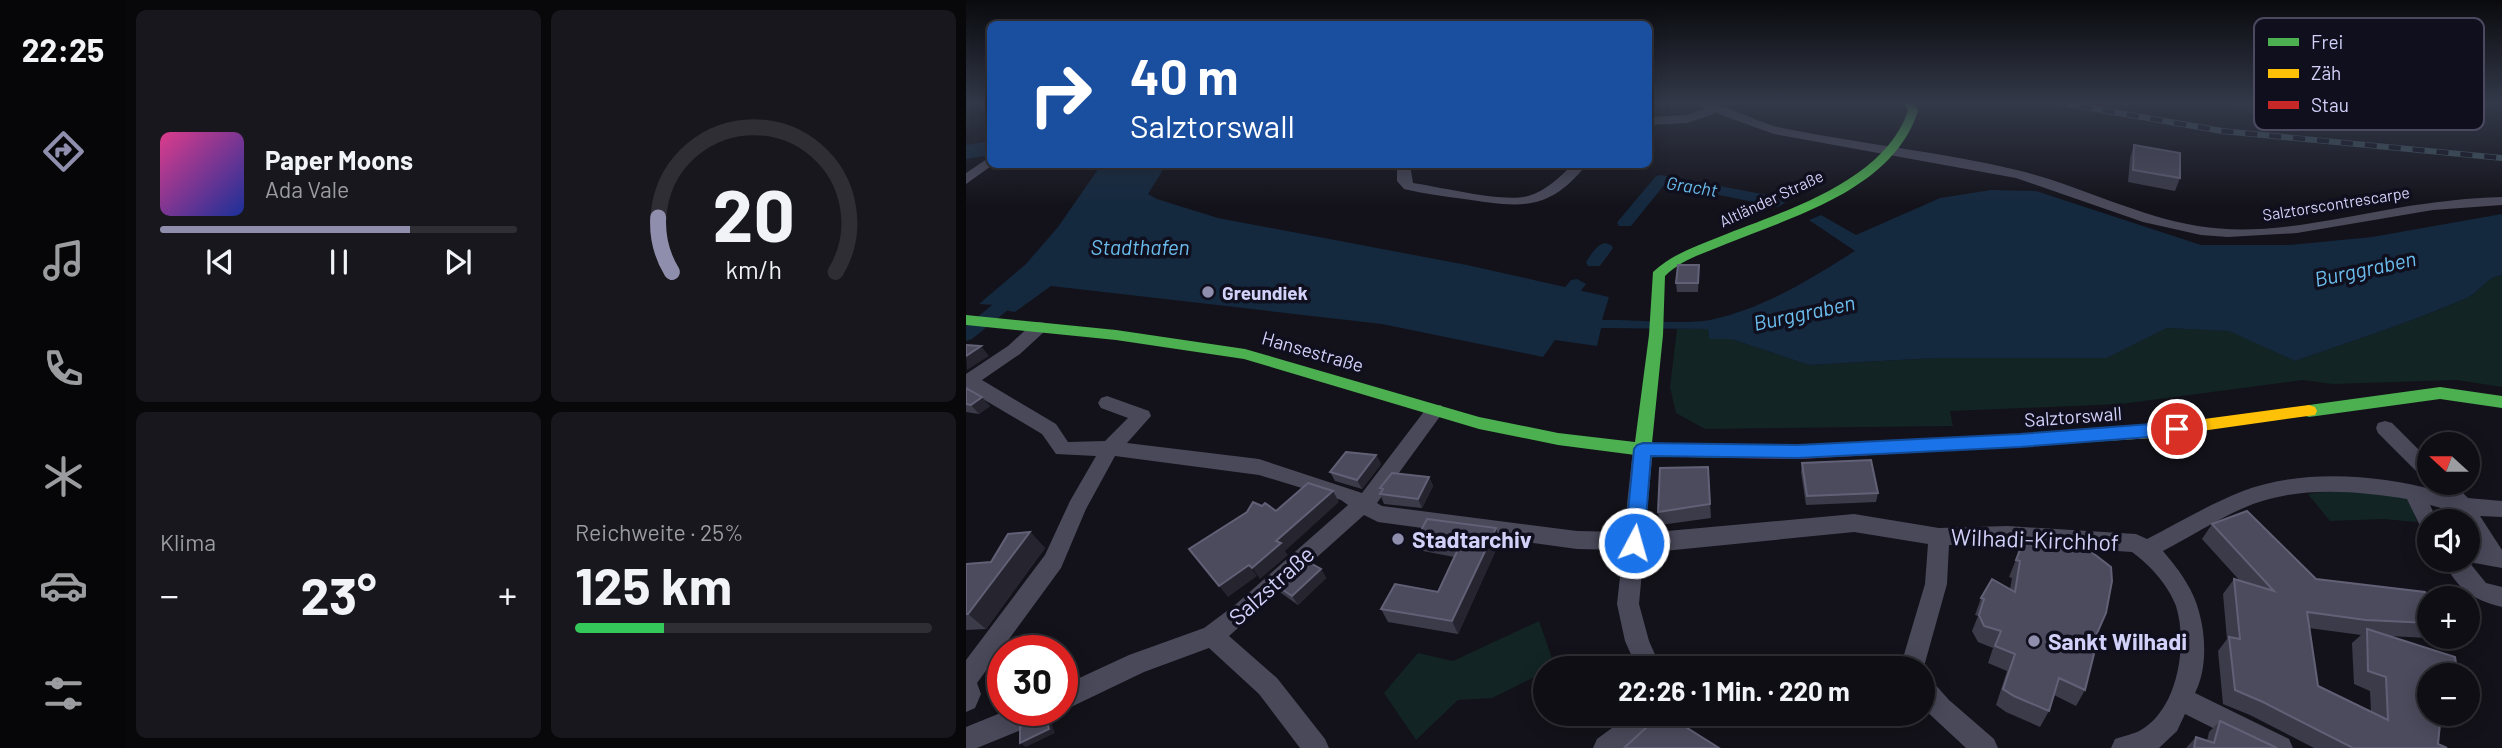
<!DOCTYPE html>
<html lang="de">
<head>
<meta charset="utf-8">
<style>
	body { margin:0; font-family:Barlow,sans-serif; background:#17171d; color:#f1f3f6; height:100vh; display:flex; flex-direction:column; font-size:26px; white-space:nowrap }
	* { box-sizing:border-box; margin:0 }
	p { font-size:23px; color:#9b9ca0 }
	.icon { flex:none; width:38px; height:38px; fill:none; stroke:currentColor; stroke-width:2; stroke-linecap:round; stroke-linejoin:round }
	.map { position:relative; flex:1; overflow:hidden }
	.drawer { display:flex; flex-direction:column; gap:10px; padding:10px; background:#08080b; width:840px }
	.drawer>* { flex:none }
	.hud { position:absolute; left:21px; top:21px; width:665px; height:147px; border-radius:10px; box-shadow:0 4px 18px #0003,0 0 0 2px #2e2e34; background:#1a4fa0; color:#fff; overflow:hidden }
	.needle { width:46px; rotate:291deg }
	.fabs { position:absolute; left:1451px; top:432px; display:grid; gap:14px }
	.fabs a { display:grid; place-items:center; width:63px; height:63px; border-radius:50%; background:#0e0e14; box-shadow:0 4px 18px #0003,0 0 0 2px #2e2e34; font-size:35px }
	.speed { position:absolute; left:21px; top:635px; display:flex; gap:14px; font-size:35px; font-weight:700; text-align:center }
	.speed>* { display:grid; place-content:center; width:91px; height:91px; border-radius:50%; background:#0e0e14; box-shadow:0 4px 18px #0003,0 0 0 2px #2e2e34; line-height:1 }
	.speed .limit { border:10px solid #d22; background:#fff; color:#111 }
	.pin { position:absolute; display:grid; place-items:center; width:60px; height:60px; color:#fff; margin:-30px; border:4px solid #fff; border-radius:50%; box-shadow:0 2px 7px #0007 }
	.me { position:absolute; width:77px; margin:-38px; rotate:6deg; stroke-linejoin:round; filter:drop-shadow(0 0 5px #0008) }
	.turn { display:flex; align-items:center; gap:24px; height:147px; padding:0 28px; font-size:32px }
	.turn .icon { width:91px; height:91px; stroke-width:2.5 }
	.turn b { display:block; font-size:49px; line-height:60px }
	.big { font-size:52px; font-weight:700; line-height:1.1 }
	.drawer .widget { flex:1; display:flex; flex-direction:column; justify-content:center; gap:10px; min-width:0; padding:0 24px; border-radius:10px; background:#17171d }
	.drawer .dial { align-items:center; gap:0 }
	.dial svg { height:182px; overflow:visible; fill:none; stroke:#2e2e34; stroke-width:7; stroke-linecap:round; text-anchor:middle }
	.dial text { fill:#f1f3f6; stroke:none }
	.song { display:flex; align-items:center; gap:21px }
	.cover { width:84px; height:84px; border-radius:10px; background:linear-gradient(135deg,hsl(330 70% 55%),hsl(230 70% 35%)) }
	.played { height:7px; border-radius:4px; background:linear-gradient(90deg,#8f8eac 70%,#2e2e34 70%) }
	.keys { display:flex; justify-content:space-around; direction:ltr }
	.heat { display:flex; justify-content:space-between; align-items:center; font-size:38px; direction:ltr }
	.charge { height:10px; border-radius:5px; background:linear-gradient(90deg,#34c759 25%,#2e2e34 0) }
	.drawer .tiles { flex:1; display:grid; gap:10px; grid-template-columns:repeat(2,1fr) }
	.trip { position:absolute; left:567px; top:656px; width:402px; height:70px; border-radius:35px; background:#0e0e14; box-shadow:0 4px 18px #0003,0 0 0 2px #2e2e34; font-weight:700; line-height:70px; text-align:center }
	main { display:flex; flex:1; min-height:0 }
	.tabs { display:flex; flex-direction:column; width:126px; justify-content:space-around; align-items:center; background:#060608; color:#9b9ca0 }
	.tabs .icon { width:49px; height:49px }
	.tabs .selected { color:#8f8eac }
	.tabs b { font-size:32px; color:#f1f3f6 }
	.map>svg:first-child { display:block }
</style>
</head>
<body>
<main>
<nav class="tabs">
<b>22:25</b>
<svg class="icon selected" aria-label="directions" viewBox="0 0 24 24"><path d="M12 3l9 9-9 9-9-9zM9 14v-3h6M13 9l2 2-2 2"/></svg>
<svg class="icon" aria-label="music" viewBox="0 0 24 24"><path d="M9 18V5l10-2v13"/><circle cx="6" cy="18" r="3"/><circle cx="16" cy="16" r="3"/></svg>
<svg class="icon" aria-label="phone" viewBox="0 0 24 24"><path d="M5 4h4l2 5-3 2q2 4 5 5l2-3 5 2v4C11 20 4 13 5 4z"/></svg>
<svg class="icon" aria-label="climate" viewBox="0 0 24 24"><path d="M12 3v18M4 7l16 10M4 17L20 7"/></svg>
<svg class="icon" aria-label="car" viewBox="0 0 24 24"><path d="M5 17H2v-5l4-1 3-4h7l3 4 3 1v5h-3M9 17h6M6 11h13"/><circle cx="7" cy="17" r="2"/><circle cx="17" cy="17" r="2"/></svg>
<svg class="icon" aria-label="filters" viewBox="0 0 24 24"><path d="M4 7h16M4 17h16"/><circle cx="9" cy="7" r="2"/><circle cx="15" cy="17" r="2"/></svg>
</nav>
<section class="drawer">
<div class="tiles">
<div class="widget">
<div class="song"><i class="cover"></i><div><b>Paper Moons</b><p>Ada Vale</p></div></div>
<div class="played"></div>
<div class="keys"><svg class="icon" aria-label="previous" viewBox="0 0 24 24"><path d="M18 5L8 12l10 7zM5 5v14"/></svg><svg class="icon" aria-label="pause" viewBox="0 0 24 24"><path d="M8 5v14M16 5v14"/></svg><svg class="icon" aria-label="next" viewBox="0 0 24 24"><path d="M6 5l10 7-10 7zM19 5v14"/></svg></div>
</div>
<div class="widget dial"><svg viewBox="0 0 100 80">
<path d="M14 69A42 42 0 1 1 86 69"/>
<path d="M14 69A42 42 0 0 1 8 45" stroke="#8f8eac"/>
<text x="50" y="56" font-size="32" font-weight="700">20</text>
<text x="50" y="72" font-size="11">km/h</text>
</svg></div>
<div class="widget"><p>Klima</p>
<div class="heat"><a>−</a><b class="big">23°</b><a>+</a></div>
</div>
<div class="widget"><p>Reichweite · 25%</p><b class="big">125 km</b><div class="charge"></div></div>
</div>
</section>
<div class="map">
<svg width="1536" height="748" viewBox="0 0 1536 748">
	<rect width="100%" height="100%" fill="#13121a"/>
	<g fill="#122424">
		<polygon points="1262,102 1354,102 1376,131 1300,121"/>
		<path d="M 1536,275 L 1536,387 L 1491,380 L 1366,384 L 1337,380 L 1155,404 L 984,411 L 987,426 L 739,429 L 710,413 L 704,387 L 711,329 L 742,329 L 743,339 L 765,339 L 843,365 L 969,358 L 1141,358 L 1201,328 L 1263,330 L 1329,361 C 1387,341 1445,322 1501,298 C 1515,291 1520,277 1536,275 Z"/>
		<polygon points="1378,489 1437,496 1444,501 1451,522 1417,519 1364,521 1342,494"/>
		<polygon points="573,621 589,667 579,668 579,672 526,698 492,700 450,740 418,693 452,653 487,661"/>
	</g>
	<path fill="#14283e" d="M 135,165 L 200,165 L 182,194 L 191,199 L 252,218 L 501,265 L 643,297 L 636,320 C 667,319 715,325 744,320 C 798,309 844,279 889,251 L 843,220 L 855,215 L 890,235 L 974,198 L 1025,190 L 1070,191 L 1235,245 L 1324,245 L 1406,237 L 1536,214 L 1536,275 C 1520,277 1515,291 1501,298 C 1445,322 1387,341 1329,361 L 1263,331 L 1201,328 L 1141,358 L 969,358 L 843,365 L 765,339 L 743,339 L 742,329 L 635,328 L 631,346 L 589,340 L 577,357 L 416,324 L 85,286 L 49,312 L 37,310 L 41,306 L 13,304 L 60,264 L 92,227 Z"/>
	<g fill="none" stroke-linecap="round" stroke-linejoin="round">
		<g fill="#14283e" fill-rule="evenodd">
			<polygon points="695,175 812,197 820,202 812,207 699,184 665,226 653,226 651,223 653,220 690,176"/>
			<path d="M 639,243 L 645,245 L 647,248 L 634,266 L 622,266 L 620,262 C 625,255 630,245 639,243 Z"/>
			<polygon points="611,279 620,284 617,288 596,314 584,314 581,310 584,306 605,280"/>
			<polygon points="56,285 65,290 62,294 6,339 0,341 0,326 50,286"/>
		</g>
		<polygon fill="#14283e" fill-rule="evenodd" points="24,141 24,155 0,159 0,145"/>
		<g fill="#49495a" fill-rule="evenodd">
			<path d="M 726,102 C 757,100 786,122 816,128 C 896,144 977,152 1055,171 C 1115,186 1171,216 1232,226 C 1297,237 1367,219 1431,208 C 1466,202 1501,198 1536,197 L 1536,205 L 1467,210 L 1331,233 L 1262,237 L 1235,235 L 1177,222 L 1050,178 L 808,134 L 750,113 L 721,123 L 682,125 L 682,117 L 720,115 L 739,109 Z"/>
			<polygon points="24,157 24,164 28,164 0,184 0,173"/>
			<path d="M 431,164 L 444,164 L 447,183 C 475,187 538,203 562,196 C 580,191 594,177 607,164 L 621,164 C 582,213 554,207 498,199 C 478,196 458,194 438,189 L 431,181 Z"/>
			<path d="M 73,322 L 79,323 L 81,327 L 79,331 L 54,354 L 16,380 L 90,424 L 102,442 L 139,441 L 162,418 L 135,408 L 132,403 L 135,398 L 141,396 L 183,411 L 185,416 L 161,443 L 293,459 L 396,493 L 463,405 L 475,405 L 478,410 L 475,415 L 411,503 L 416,506 L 611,531 L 658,532 L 667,449 L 670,444 L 677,442 L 684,444 L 687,449 L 679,533 L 888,514 L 973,528 L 1042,526 L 1170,534 L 1181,539 C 1212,523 1244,504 1277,491 C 1334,469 1411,474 1468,490 L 1464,483 L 1487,483 L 1502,498 L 1536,501 L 1536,517 L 1514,516 L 1536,550 L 1536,568 L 1503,562 L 1520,583 L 1536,587 L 1536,607 C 1505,599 1492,590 1477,560 L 1502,560 L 1502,544 L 1510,545 L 1502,531 L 1502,522 L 1496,522 L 1490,512 L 1464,505 L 1472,522 L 1463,522 L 1463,533 L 1456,530 L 1441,499 C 1392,491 1335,486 1287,504 C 1256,516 1226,536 1197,551 C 1205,561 1214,571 1220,582 C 1239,611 1245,662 1229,693 L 1323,739 L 1327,748 L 1287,748 L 1219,714 L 1211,731 L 1193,748 L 1145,748 L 1149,739 C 1157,736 1168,734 1175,730 C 1212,709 1222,644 1210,606 C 1202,585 1184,565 1166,552 L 1042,544 L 983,545 L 981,584 L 957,670 L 934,668 L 959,584 L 962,544 L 888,532 L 698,551 L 678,550 L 673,604 L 683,641 L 695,668 L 671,668 L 659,641 L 651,604 L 657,550 L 611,549 L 412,522 L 398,515 L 263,636 L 311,678 L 359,739 L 363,748 L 334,748 L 293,694 L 243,648 L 178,672 L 105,707 L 96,711 L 95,710 L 96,686 L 163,655 L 238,628 L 269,605 L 382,505 L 375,500 L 293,475 L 149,456 L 120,509 L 95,568 L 11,683 L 15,694 L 9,708 L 0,712 L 0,660 L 79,555 L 104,501 L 130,456 L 90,454 L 76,434 L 0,389 L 0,374 L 42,346 L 67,323 Z"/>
			<polygon points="1419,421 1426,423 1463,460 1463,480 1456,477 1412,433 1410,428 1412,423"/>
			<polygon points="957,677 966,681 983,700 1028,739 1032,748 1000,748 957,708"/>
			<polygon points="42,710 85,710 82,719 11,748 0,748 0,727"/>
			<polygon points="665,714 697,714 694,723 661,748 627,748 631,739"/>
		</g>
		<g fill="#4caf50" fill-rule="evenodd">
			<path d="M 938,102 L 948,102 L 952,111 C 927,189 829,216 760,244 C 739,253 716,259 699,276 L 697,335 L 686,443 L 771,444 L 777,446 L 780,451 L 777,456 L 771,458 L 677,456 L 592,445 L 513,429 L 278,359 L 150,340 L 0,325 L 0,315 L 150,330 L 279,349 L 513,417 L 592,433 L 669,442 L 683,335 L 687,272 C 706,254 729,247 753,237 C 817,211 917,183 942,111 Z"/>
			<polygon points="1474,387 1536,396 1536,408 1474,399 1343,417 1337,415 1335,411 1337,407 1343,405"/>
		</g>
		<polygon fill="#ffc107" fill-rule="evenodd" points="1343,405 1349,407 1351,411 1349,415 1186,438 996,450 990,449 987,444 990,439 996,438 1186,426"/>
		<polygon fill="#c62828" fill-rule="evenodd" points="996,438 1002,439 1005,444 1002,449 996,450 832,459 771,458 765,456 762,451 765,446 771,444 832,445"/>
		<defs>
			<polyline id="rail" points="1090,102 1256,131 1536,158"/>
		</defs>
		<use href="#rail" stroke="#425661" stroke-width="6"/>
		<use href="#rail" stroke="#100f1e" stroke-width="4.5" stroke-dasharray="12" stroke-linecap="butt"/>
	</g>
	<g fill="#3c3b4a" fill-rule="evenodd">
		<polygon points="1168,145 1214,178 1209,191 1162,182 1164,158"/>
		<polygon points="733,265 732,292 711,292 710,283"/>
		<polygon points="0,388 24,406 13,414 0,412"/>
		<polygon points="410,455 415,464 396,489 369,481 364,472"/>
		<polygon points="836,463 912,493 910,502 840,505 835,472"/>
		<polygon points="742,467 745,518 694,525 692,512"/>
		<polygon points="463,477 467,486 456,508 418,504 414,494 415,491 414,488"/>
		<path d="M 1246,524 L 1350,579 L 1463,599 L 1463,636 L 1461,638 L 1424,636 L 1463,714 L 1484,714 L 1479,718 L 1475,716 L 1472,744 L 1481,748 L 1348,748 L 1284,715 L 1257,704 L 1252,651 L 1261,639 L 1257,594 L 1268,579 L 1275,582 L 1236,539 ZM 1343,628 L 1395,635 L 1386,643 L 1388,684 L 1404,691 L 1405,712 L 1352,686 Z"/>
		<polygon points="530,528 534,541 492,634 422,622 415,609 472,592 488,557 457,551 451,538"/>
		<polygon points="64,532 79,548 20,629 0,630 0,564 25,562"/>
		<polygon points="1055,547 1104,552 1128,640 1119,690 1110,706 1088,695 1083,711 1074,727 1040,712 1030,705 1041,671 1022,663 1027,648 1012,642 1006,631 1012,616 1009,615 1015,598 1044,589 1046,578 1043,577"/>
		<polygon points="355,569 360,578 332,605 315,593 308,584"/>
		<polygon points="1254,721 1311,748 1220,748 1230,737 1241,741 1243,732"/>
	</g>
	<g fill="#25242f">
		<polygon points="15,346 23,356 1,370 0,356"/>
		<polygon points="16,397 24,406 13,414 5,405"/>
		<polygon points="410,455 415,464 396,489 391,480"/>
		<polygon points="463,477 467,486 456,508 452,499"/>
		<polygon points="367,491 373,502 319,551 322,555 294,579 286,568 310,541"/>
		<polygon points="530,528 534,541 492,634 486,621"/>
		<polygon points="64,532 79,548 20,629 2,614"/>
		<polygon points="283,565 291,576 262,597 253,586"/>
		<polygon points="355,569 360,578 332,605 326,596"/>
		<polygon points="79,716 84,720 89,733 60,747 54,743"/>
	</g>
	<g fill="#4c4b5d" stroke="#616076" stroke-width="2">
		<polygon points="1168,145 1214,153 1214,178 1167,170"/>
		<polygon points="712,265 733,265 732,283 710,283"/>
		<polygon points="0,345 15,346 0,356"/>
		<polygon points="0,388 16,397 5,405 0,404"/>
		<polygon points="380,452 410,455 391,480 364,472"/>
		<polygon points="905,460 912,493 841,496 836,463"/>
		<polygon points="742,467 744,504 692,512 694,468"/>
		<polygon points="426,473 463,477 452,499 414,494 417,489 414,488"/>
		<polygon points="342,483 367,491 310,541 315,543 286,568 283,565 253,586 223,549 281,512 287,502 296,506 299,503 310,511"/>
		<polygon points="1281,511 1350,579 1459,592 1463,599 1463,623 1400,620 1341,612 1352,686 1422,720 1420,677 1402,671 1401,629 1489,657 1492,676 1463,676 1463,714 1475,714 1472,744 1481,748 1387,748 1297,702 1269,690 1263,637 1274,639 1268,579 1308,591 1246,524"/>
		<polygon points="461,519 530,528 486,621 415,609 429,584 472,592 494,545 451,538"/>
		<polygon points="64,532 2,614 0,614 0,564 25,562 42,534"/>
		<polygon points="1068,535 1092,539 1101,538 1104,552 1115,544 1145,567 1146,581 1140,613 1128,640 1131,642 1119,690 1093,678 1083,711 1048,696 1037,689 1049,654 1029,646 1035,631 1018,626 1013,615 1018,599 1015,598 1026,579 1049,592 1054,561 1050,560 1055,547"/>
		<polygon points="337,559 355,569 326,596 308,584"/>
		<polygon points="695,714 699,714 753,748 658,748"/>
		<polygon points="79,716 83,729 54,743 54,727"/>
		<polygon points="1254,721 1311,748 1228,748 1230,737 1248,743"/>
	</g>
	<linearGradient id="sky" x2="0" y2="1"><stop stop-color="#0a0a0e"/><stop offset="0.5" stop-color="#333949"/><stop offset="1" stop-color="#333949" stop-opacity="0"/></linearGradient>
	<rect width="1536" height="206" fill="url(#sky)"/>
	<polygon fill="#1a73e8" stroke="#114b97" stroke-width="2" points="1211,422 1219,429 1211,435 1054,447 832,458 685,456 678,543 675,549 668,551 661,549 659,543 668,449 671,445 677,443 832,445 1054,434"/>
	<g fill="#8f8eac" stroke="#100f1e" stroke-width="2.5">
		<circle cx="242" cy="292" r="7"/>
		<circle cx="432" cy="539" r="7"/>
		<circle cx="1068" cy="641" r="7"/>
	</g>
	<g text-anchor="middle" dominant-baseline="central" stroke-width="7" stroke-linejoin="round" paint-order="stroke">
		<g font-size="16" fill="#d2d1fa" stroke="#100f1e">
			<text transform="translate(805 198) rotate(-25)">Altländer Straße</text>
			<text transform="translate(1370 203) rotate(-9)">Salztorscontrescarpe</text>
		</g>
		<g font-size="18" font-style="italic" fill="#6bbdee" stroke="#100f1e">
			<text transform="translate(726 186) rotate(9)">Gracht</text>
		</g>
		<g font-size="19" font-weight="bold" fill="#d2d1fa" stroke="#100f1e" text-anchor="start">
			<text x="256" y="292">Greundiek</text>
		</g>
		<g font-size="19" fill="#d2d1fa" stroke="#100f1e">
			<text transform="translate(347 351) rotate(16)">Hansestraße</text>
			<text transform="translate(1107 416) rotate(-4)">Salztorswall</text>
		</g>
		<g font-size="21" font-style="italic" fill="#6bbdee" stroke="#100f1e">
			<text x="174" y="246">Stadthafen</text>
			<text transform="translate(1399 268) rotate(-12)">Burggraben</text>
			<text transform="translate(838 312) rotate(-12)">Burggraben</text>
		</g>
		<g font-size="23" font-weight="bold" fill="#d2d1fa" stroke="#100f1e" text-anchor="start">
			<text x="446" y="539">Stadtarchiv</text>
			<text x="1082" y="641">Sankt Wilhadi</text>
		</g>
		<g font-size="23" fill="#d2d1fa" stroke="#100f1e">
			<text transform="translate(1069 539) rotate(2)">Wilhadi-Kirchhof</text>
			<text transform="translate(305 585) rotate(-42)">Salzstraße</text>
		</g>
	</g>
	<rect x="1288" y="18" width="230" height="112" rx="10" fill="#100f1e" stroke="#4a4960" stroke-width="2"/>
	<rect x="1302" y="38" width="31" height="8" fill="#4caf50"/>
	<rect x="1302" y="69" width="31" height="9" fill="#ffc107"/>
	<rect x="1302" y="101" width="31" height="8" fill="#c62828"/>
	<g font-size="19" fill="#d2d1fa">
		<text x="1345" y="49">Frei</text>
		<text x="1345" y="80">Zäh</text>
		<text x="1345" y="112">Stau</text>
	</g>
</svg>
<div class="fabs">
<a><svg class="needle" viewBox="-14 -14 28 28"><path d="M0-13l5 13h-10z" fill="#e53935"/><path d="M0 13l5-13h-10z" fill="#9b9ca0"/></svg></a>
<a><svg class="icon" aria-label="sound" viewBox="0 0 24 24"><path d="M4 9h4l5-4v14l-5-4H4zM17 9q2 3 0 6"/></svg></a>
<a>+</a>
<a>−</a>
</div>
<div class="speed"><div class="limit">30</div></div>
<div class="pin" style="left:1211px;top:429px;background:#d93025"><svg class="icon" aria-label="arrive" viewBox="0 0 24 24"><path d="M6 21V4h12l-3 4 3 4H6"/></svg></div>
<svg class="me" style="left:668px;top:543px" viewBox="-20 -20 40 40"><circle r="17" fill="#1a73e8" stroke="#fff" stroke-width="3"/><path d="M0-11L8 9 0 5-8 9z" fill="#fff"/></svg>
<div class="trip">22:26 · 1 Min. · 220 m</div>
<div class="hud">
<div class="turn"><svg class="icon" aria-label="right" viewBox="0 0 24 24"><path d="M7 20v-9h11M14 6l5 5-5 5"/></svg><div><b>40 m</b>Salztorswall</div></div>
</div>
</div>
</main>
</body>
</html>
